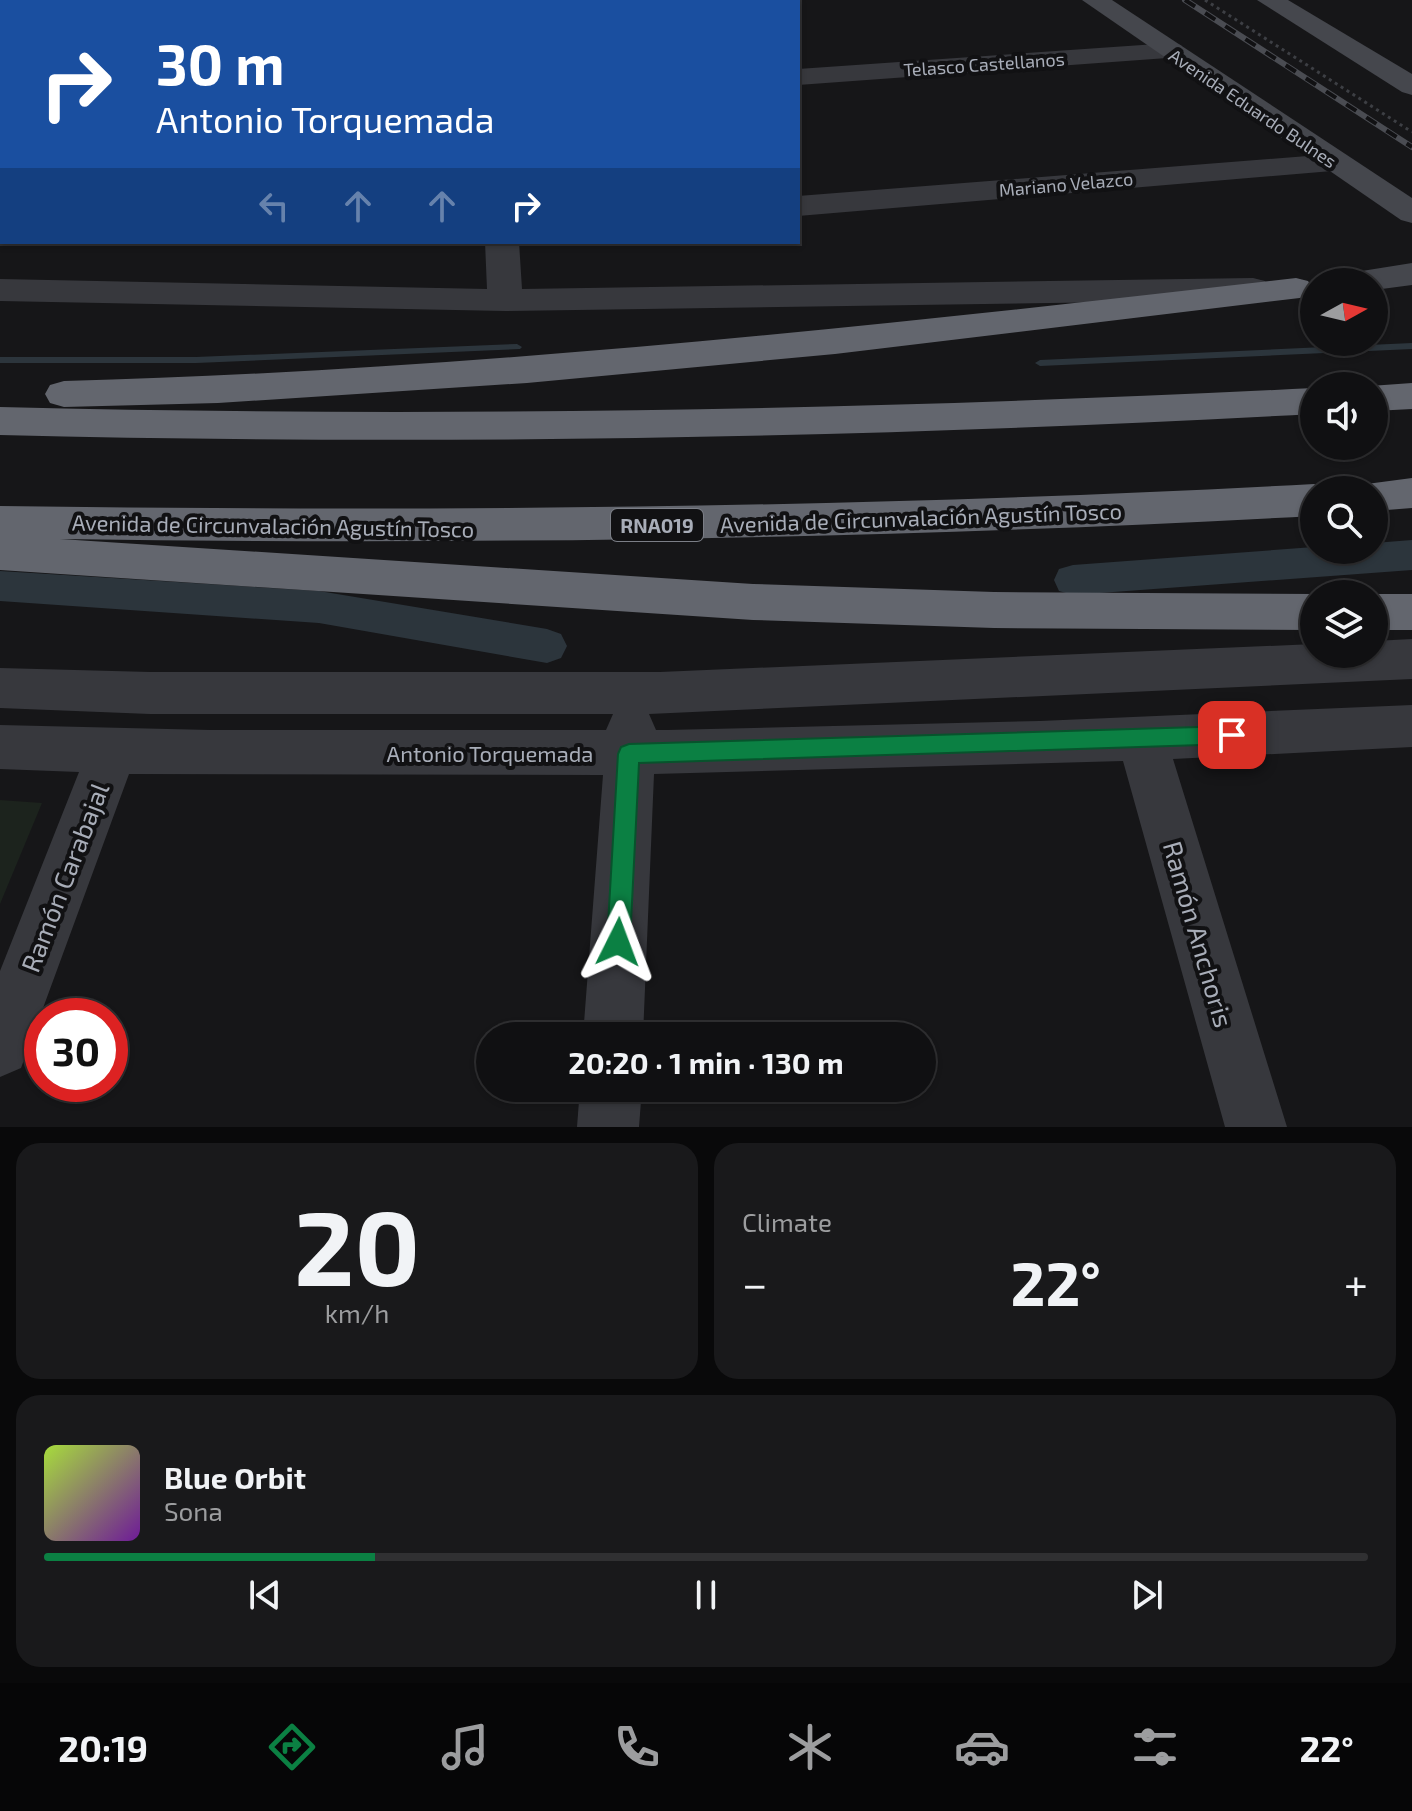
<!DOCTYPE html>
<html lang="en">
<head>
<meta charset="utf-8">
<style>
	body { margin:0; font-family:"Exo 2",sans-serif; background:#19191b; color:#f1f3f6; height:100vh; display:flex; flex-direction:column; font-size:30px; white-space:nowrap }
	* { box-sizing:border-box; margin:0 }
	p { font-size:26px; color:#9c9d9f }
	.icon { flex:none; width:44px; height:44px; fill:none; stroke:currentColor; stroke-width:2; stroke-linecap:round; stroke-linejoin:round }
	.map { position:relative; height:1127px; overflow:hidden }
	.panel { display:flex; flex-direction:column; gap:16px; padding:16px; background:#09090a; flex:1 }
	.panel>* { flex:none }
	.hud { position:absolute; left:0px; top:0px; width:800px; height:244px; box-shadow:0 2px 6px #0004,0 0 0 2px #303032; background:#1a4fa0; color:#fff; overflow:hidden }
	.needle { width:52px; rotate:82deg }
	.controls { position:absolute; left:1300px; top:268px; display:grid; gap:16px }
	.controls a { display:grid; place-items:center; width:88px; height:88px; border-radius:50%; background:#101012; box-shadow:0 2px 6px #0004,0 0 0 2px #303032; font-size:40px }
	.speed { position:absolute; left:24px; top:998px; display:flex; gap:16px; font-size:40px; font-weight:700; text-align:center }
	.speed>* { display:grid; place-content:center; width:104px; height:104px; border-radius:50%; background:#101012; box-shadow:0 2px 6px #0004,0 0 0 2px #303032; line-height:1 }
	.speed .limit { border:12px solid #d22; background:#fff; color:#111 }
	.pin { position:absolute; display:grid; place-items:center; width:68px; height:68px; color:#fff; margin:-34px; border-radius:16px; box-shadow:0 4px 12px #0006 }
	.me { position:absolute; width:88px; margin:-44px; rotate:3deg; stroke-linejoin:round; filter:drop-shadow(0 0 6px #0008) }
	.turn { display:flex; align-items:center; gap:28px; height:168px; padding:0 24px; font-size:36px }
	.turn .icon { width:104px; height:104px; stroke-width:2.5 }
	.turn b { display:block; font-size:56px; line-height:68px }
	.lanes { display:flex; align-items:center; height:76px; padding:0 24px; background:#0003; justify-content:center; gap:40px; direction:ltr }
	.lanes .off { opacity:.35 }
	.big { font-size:60px; font-weight:700; line-height:1.1 }
	.panel .widget { flex:1; display:flex; flex-direction:column; justify-content:center; gap:12px; min-width:0; padding:0 28px; border-radius:24px; background:#19191b }
	.panel .dial { align-items:center; gap:0 }
	.dial b { font-size:104px; line-height:1 }
	.song { display:flex; align-items:center; gap:24px }
	.cover { width:96px; height:96px; border-radius:12px; background:linear-gradient(135deg,hsl(80 70% 55%),hsl(280 70% 35%)) }
	.played { height:8px; border-radius:4px; background:linear-gradient(90deg,#0b8043 25%,#303032 25%) }
	.keys { display:flex; justify-content:space-around; direction:ltr }
	.heat { display:flex; justify-content:space-between; align-items:center; font-size:44px; direction:ltr }
	.panel .tiles { flex:1; display:grid; gap:16px; grid-template-columns:1fr 1fr }
	.widget:last-child { grid-column:span 2 }
	.trip { position:absolute; left:476px; top:1022px; width:460px; height:80px; border-radius:40px; background:#101012; box-shadow:0 2px 6px #0004,0 0 0 2px #303032; font-weight:700; line-height:80px; text-align:center }
	.menu { display:flex; height:128px; justify-content:space-around; align-items:center; background:#060607; color:#9c9d9f }
	.menu .icon { width:56px; height:56px }
	.menu .selected { color:#0b8043 }
	.menu b { font-size:36px; color:#f1f3f6 }
	.map>svg:first-child { display:block }
</style>
</head>
<body>
<div class="map">
<svg width="1412" height="1127" viewBox="0 0 1412 1127">
	<rect width="100%" height="100%" fill="#161618"/>
	<polygon fill="#1c231d" points="0,800 42,803 0,904"/>
	<g fill="none" stroke-linecap="round" stroke-linejoin="round">
		<g fill="#2c353c" fill-rule="evenodd">
			<polygon points="1412,343 1412,349 1040,366 1035,363 1040,360"/>
			<polygon points="517,344 522,347 520,349 196,363 0,363 0,357 196,357"/>
		</g>
		<g fill="#2c353c" fill-rule="evenodd">
			<polygon points="1412,540 1412,570 1073,595 1059,591 1054,580 1059,569 1073,565 1314,547 1374,550 1374,543"/>
			<polygon points="0,571 319,591 547,629 561,634 567,646 561,658 547,663 319,623 0,601"/>
		</g>
		<polyline stroke="#3d3f44" stroke-width="3" stroke-dasharray="3 4" stroke-linecap="butt" points="1205,0 1412,132"/>
		<g fill="#37383d" fill-rule="evenodd">
			<polygon points="486,0 546,0 484,2"/>
			<rect x="0" y="26" width="2" height="16"/>
			<polygon points="1171,43 1181,45 1185,51 1181,57 798,85 798,69"/>
			<rect x="0" y="123" width="2" height="18"/>
			<polygon points="1333,154 1344,156 1348,163 1344,170 798,216 798,196"/>
			<polygon points="485,242 519,242 522,289 1253,278 1265,281 1270,289 1265,297 1253,300 505,311 0,301 0,279 487,289"/>
			<polygon points="1412,639 1412,679 649,714 656,730 667,730 1040,721 1412,705 1412,747 1173,759 1287,1127 1225,1127 1123,761 654,774 643,1036 583,1036 603,775 129,774 21,1068 0,1077 0,971 79,772 0,769 0,725 210,730 606,730 613,714 150,714 0,708 0,668 150,672 660,672 1314,644 1314,654 1374,654 1374,641"/>
			<polygon points="580,1088 642,1088 639,1127 577,1127"/>
		</g>
		<g fill="#45474d" fill-rule="evenodd">
			<polygon points="1082,0 1112,0 1412,198 1412,223 1401,220"/>
			<polygon points="1257,0 1288,0 1412,74 1412,95 1402,92"/>
			<polygon points="1412,263 1412,285 1374,290 1374,282 1338,282 1343,274"/>
		</g>
		<g fill="#63666e" fill-rule="evenodd">
			<path d="M 1296,278 L 1308,281 L 1313,289 L 1308,297 L 835,354 L 527,383 L 218,403 L 64,407 L 50,403 L 45,394 L 50,385 L 64,381 C 477,370 886,325 1296,278 Z"/>
			<polygon points="1412,383 1412,409 1374,411 1374,386 1370,386"/>
			<path d="M 1314,388 L 1314,414 C 876,438 439,446 0,435 L 0,407 C 439,418 876,410 1314,388 Z"/>
			<polygon points="1412,478 1412,508 1374,511 1374,490 1356,490 1359,485"/>
			<path d="M 1314,484 L 1329,490 L 1314,490 L 1314,516 C 896,539 479,545 60,539 L 753,584 L 994,592 L 1314,594 L 1314,630 L 994,628 L 753,620 L 0,570 L 0,506 C 438,512 876,508 1314,484 Z"/>
			<polygon points="1373,594 1412,594 1412,630 1374,630"/>
		</g>
		<defs>
			<polyline id="rail" points="1185,0 1412,147"/>
		</defs>
		<use href="#rail" stroke="#4a4c52" stroke-width="6"/>
		<use href="#rail" stroke="#111113" stroke-width="4" stroke-dasharray="12" stroke-linecap="butt"/>
	</g>
	<polygon fill="#0b8043" stroke="#07532c" stroke-width="2" points="1232,726 1239,729 1242,735 1239,742 1232,744 639,763 630,942 627,950 618,953 610,950 607,942 618,754 621,747 629,744"/>
	<g text-anchor="middle" dominant-baseline="central" stroke-width="8" stroke-linejoin="round" paint-order="stroke">
		<g font-size="18" fill="#a8adb8" stroke="#111113">
			<text transform="translate(984 64) rotate(-4)">Telasco Castellanos</text>
			<text transform="translate(1253 108) rotate(34)">Avenida Eduardo Bulnes</text>
			<text transform="translate(1066 184) rotate(-5)">Mariano Velazco</text>
		</g>
		<rect fill="#111113" stroke="#7b7e86" stroke-width="2" x="611" y="509" width="92" height="32" rx="6"/>
		<g font-size="20" font-weight="bold" fill="#a8adb8">
			<text x="657" y="525">RNA019</text>
		</g>
		<g font-size="22" fill="#a8adb8" stroke="#111113">
			<text transform="translate(921 517) rotate(-2)">Avenida de Circunvalación Agustín Tosco</text>
			<text transform="translate(273 525) rotate(1)">Avenida de Circunvalación Agustín Tosco</text>
			<text x="490" y="753">Antonio Torquemada</text>
		</g>
		<g font-size="26" fill="#a8adb8" stroke="#111113">
			<text transform="translate(64 877) rotate(-69)">Ramón Carabajal</text>
			<text transform="translate(1199 934) rotate(74)">Ramón Anchoris</text>
		</g>
	</g>
</svg>
<div class="controls">
<a><svg class="needle" viewBox="-14 -14 28 28"><path d="M0-13l5 13h-10z" fill="#e53935"/><path d="M0 13l5-13h-10z" fill="#9c9d9f"/></svg></a>
<a><svg class="icon" aria-label="sound" viewBox="0 0 24 24"><path d="M4 9h4l5-4v14l-5-4H4zM17 9q2 3 0 6"/></svg></a>
<a><svg class="icon" aria-label="search" viewBox="0 0 24 24"><circle cx="10" cy="10" r="6"/><path d="M15 15l6 6"/></svg></a>
<a><svg class="icon" aria-label="layers" viewBox="0 0 24 24"><path d="M12 4l9 5-9 5-9-5zM3 14l9 5 9-5"/></svg></a>
</div>
<div class="speed"><div class="limit">30</div></div>
<div class="pin" style="left:1232px;top:735px;background:#d93025"><svg class="icon" aria-label="arrive" viewBox="0 0 24 24"><path d="M6 21V4h12l-3 4 3 4H6"/></svg></div>
<svg class="me" style="left:618px;top:942px" viewBox="-20 -20 40 40"><path d="M0-17L14 15 0 8-14 15z" fill="#0b8043" stroke="#fff" stroke-width="4"/></svg>
<div class="trip">20:20 · 1 min · 130 m</div>
<div class="hud">
<div class="turn"><svg class="icon" aria-label="right" viewBox="0 0 24 24"><path d="M7 20v-9h11M14 6l5 5-5 5"/></svg><div><b>30 m</b>Antonio Torquemada</div></div>
<div class="lanes"><svg class="icon off" aria-label="left" viewBox="0 0 24 24"><path d="M17 20v-9H6M10 6l-5 5 5 5"/></svg><svg class="icon off" aria-label="ahead" viewBox="0 0 24 24"><path d="M12 20V5M6 11l6-6 6 6"/></svg><svg class="icon off" aria-label="ahead" viewBox="0 0 24 24"><path d="M12 20V5M6 11l6-6 6 6"/></svg><svg class="icon" aria-label="right" viewBox="0 0 24 24"><path d="M7 20v-9h11M14 6l5 5-5 5"/></svg></div>
</div>
</div>
<section class="panel">
<div class="tiles">
<div class="widget dial"><b>20</b><p>km/h</p></div>
<div class="widget"><p>Climate</p>
<div class="heat"><a>−</a><b class="big">22°</b><a>+</a></div>
</div>
<div class="widget">
<div class="song"><i class="cover"></i><div><b>Blue Orbit</b><p>Sona</p></div></div>
<div class="played"></div>
<div class="keys"><svg class="icon" aria-label="previous" viewBox="0 0 24 24"><path d="M18 5L8 12l10 7zM5 5v14"/></svg><svg class="icon" aria-label="pause" viewBox="0 0 24 24"><path d="M8 5v14M16 5v14"/></svg><svg class="icon" aria-label="next" viewBox="0 0 24 24"><path d="M6 5l10 7-10 7zM19 5v14"/></svg></div>
</div>
</div>
</section>
<nav class="menu">
<b>20:19</b>
<svg class="icon selected" aria-label="directions" viewBox="0 0 24 24"><path d="M12 3l9 9-9 9-9-9zM9 14v-3h6M13 9l2 2-2 2"/></svg>
<svg class="icon" aria-label="music" viewBox="0 0 24 24"><path d="M9 18V5l10-2v13"/><circle cx="6" cy="18" r="3"/><circle cx="16" cy="16" r="3"/></svg>
<svg class="icon" aria-label="phone" viewBox="0 0 24 24"><path d="M5 4h4l2 5-3 2q2 4 5 5l2-3 5 2v4C11 20 4 13 5 4z"/></svg>
<svg class="icon" aria-label="climate" viewBox="0 0 24 24"><path d="M12 3v18M4 7l16 10M4 17L20 7"/></svg>
<svg class="icon" aria-label="car" viewBox="0 0 24 24"><path d="M5 17H2v-5l4-1 3-4h7l3 4 3 1v5h-3M9 17h6M6 11h13"/><circle cx="7" cy="17" r="2"/><circle cx="17" cy="17" r="2"/></svg>
<svg class="icon" aria-label="filters" viewBox="0 0 24 24"><path d="M4 7h16M4 17h16"/><circle cx="9" cy="7" r="2"/><circle cx="15" cy="17" r="2"/></svg>
<b>22°</b>
</nav>
</body>
</html>
